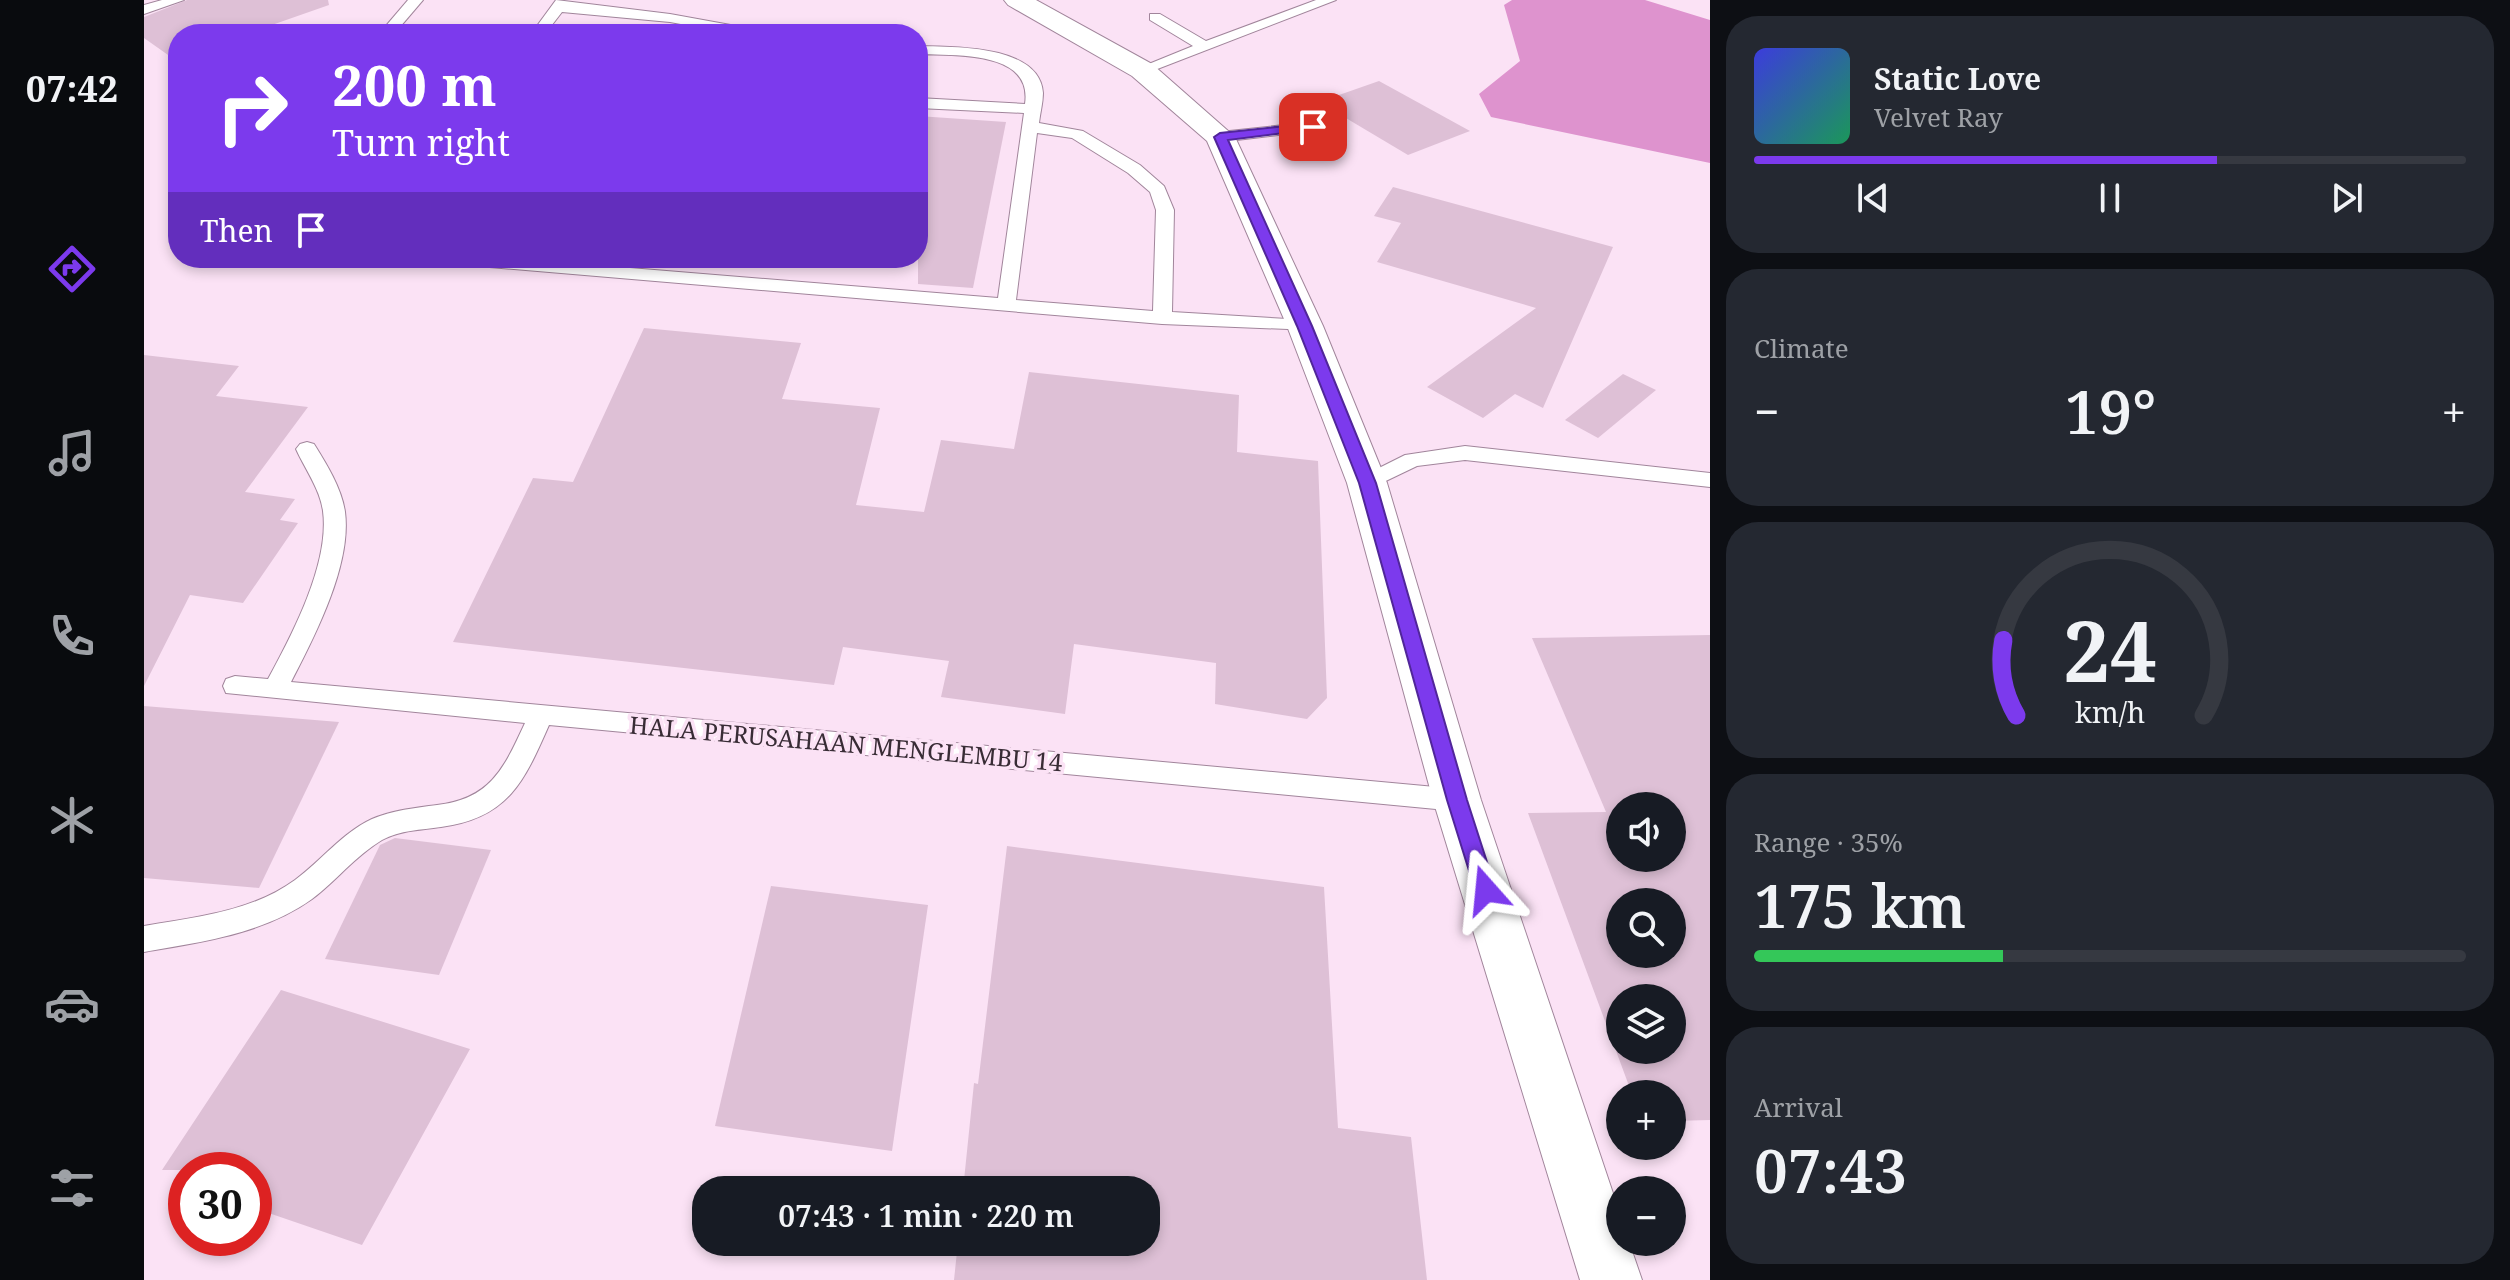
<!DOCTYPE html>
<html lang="en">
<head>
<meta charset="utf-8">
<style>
	body { margin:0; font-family:"Noto Serif",serif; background:#242831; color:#f1f3f6; height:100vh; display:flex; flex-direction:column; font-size:30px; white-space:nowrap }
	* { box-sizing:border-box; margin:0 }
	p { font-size:26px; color:#9ea1a6 }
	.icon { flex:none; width:44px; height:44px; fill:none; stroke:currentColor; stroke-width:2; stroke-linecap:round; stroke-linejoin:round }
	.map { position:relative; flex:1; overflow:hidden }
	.side { display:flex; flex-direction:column; gap:16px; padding:16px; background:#0d0f14; width:800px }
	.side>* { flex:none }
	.guide { position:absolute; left:24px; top:24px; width:760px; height:244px; border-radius:32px; box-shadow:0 4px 12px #0003; background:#7c3aed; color:#fff; overflow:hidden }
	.buttons { position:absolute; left:1462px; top:792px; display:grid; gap:16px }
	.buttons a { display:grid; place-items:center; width:80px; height:80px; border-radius:50%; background:#171b24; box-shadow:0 4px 12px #0003; font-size:40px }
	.speed { position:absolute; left:24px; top:1152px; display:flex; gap:16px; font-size:40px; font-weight:700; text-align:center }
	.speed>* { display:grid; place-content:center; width:104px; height:104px; border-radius:50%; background:#171b24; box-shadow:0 4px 12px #0003; line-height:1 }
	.speed .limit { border:12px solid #d22; background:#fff; color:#111 }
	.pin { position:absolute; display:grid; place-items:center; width:68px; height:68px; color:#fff; margin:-34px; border-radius:16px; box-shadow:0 4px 12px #0006 }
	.me { position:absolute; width:88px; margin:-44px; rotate:342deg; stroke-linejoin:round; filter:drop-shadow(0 0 6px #0008) }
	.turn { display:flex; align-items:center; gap:28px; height:168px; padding:0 32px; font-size:36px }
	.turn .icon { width:104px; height:104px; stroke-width:2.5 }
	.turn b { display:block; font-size:56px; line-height:68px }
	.then { display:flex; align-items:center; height:76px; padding:0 32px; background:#0003; gap:16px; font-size:30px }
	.big { font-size:60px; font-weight:600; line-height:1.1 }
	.side .card { flex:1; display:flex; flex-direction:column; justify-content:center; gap:12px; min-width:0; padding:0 28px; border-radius:32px; background:#242831 }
	.side .dial { align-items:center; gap:0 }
	.dial svg { height:208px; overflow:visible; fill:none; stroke:#363941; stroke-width:7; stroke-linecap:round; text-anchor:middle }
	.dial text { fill:#f1f3f6; stroke:none }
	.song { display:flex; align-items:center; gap:24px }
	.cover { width:96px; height:96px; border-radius:12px; background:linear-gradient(135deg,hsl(240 70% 55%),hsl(150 70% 35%)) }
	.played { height:8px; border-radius:4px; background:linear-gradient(90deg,#7c3aed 65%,#363941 65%) }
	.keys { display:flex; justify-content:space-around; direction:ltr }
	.heat { display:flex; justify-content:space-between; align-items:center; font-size:44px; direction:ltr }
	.charge { height:12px; border-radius:6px; background:linear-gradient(90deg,#34c759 35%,#363941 0) }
	.trip { position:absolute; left:548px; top:1176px; width:468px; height:80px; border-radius:32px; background:#171b24; box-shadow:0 4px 12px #0003; font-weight:600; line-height:80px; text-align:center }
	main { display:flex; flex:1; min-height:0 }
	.menu { display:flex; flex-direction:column; width:144px; justify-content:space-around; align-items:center; background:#090b0e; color:#9ea1a6 }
	.menu .icon { width:56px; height:56px }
	.menu .on { color:#7c3aed }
	.menu b { font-size:36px; color:#f1f3f6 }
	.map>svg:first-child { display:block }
</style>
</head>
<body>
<main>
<nav class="menu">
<b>07:42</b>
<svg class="icon on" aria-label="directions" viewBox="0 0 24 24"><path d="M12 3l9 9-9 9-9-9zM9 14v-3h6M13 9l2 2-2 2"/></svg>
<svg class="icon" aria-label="music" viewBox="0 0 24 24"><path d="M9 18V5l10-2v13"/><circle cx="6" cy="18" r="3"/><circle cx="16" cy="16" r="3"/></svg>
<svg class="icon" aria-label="phone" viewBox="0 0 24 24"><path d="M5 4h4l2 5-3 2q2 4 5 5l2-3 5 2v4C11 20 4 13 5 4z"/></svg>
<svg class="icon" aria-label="climate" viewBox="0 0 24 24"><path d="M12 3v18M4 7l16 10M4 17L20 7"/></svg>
<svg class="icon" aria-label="car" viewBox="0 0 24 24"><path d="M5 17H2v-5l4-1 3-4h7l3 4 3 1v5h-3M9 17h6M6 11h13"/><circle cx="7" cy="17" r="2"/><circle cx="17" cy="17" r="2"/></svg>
<svg class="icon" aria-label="filters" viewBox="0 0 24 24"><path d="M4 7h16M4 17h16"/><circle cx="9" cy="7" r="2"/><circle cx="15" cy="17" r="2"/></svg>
</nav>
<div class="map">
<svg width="1566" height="1280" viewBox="0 0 1566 1280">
	<rect width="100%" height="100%" fill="#fbe2f5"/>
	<polygon fill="#de93ce" points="1368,0 1501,0 1566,20 1566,163 1347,117 1335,94 1376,61 1360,5"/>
	<g fill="#dec0d6" fill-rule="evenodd">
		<polygon points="43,0 184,0 185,5 102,34 34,34 34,62 0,38 0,17"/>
		<polygon points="1235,81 1326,131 1264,155 1175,102"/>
		<polygon points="774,116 862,122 829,288 774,284"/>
		<polygon points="1249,187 1469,247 1399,408 1371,394 1339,418 1283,387 1392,308 1233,262 1257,223 1230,216"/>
		<polygon points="500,328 657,343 638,399 736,408 712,505 780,512 797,440 870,449 885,372 1095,395 1093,452 1174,461 1183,698 1163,719 1071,704 1072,663 930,644 921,714 797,697 805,661 699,647 690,685 309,642 389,478 429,482"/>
		<polygon points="0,355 95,366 72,396 164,407 101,492 151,499 136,520 154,523 99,603 46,595 0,686"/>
		<polygon points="1479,374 1512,390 1454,438 1421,420"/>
		<path d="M 1566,635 L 1566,1120 L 1528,1121 L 1528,1094 L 1488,1094 L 1384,813 L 1462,812 L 1388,638 ZM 1476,806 L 1528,806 L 1528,858 L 1476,858 ZM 1476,902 L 1528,902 L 1528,954 L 1476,954 ZM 1476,998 L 1528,998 L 1528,1050 L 1476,1050 Z"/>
		<polygon points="0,706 195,722 115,888 0,878"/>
		<polygon points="251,838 347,850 295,975 181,959 236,845"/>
		<polygon points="863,846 1180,887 1194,1128 1267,1137 1283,1280 810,1280 814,1242 1002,1242 1002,1190 819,1190 830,1083 834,1084"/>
		<polygon points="627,886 784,905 748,1151 571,1126"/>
		<polygon points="137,990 326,1049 218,1245 110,1208 110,1170 18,1170"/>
	</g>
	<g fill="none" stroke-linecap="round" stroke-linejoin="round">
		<defs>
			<g id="lane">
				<polygon points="18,0 40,0 0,14 0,5"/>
				<polygon points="264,0 279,0 250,34 235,34"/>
				<polygon points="412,0 526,14 614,30 621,34 590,34 526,22 418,12 401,34 387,34"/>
				<polygon points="1172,0 1192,0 1003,73 993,73 990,70 1049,46 1006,20 1006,14 1016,14 1062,41"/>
				<path d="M 774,46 C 807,47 896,44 899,93 C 899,103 896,113 895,123 L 939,131 L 996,165 L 1020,186 L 1030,210 L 1028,312 L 1161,320 L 1168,322 L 1171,326 L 1168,330 L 1018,324 L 298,263 L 289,258 L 364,258 L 854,298 L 880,113 L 774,108 L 774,98 L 881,104 C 889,50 810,56 774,54 ZM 893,133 L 928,138 L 984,173 L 1006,192 L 1012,210 L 1009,311 L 872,300 Z"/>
				<polygon points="1169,122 1177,127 1175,130 1076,142 1068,137 1076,132"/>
				<path d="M 163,442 L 170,444 C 182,463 198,489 201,512 C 208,564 171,636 147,682 L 1313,789 L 1322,792 L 1326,800 L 1322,808 L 1313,811 L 405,725 C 380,782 364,818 297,827 C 277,830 256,830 238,840 C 211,856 192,881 168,899 C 119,934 58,942 0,952 L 0,926 C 52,917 107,912 151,880 C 177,861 198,833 228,819 C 249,810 271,808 293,805 C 347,799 360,768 381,723 L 82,693 L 79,686 L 82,679 L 91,676 L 124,679 C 148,635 186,563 179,511 C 176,489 161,469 152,449 L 156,444 Z"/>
				<polygon points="1321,446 1566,473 1566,487 1321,460 1273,466 1223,490 1215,488 1212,483 1215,478 1261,455"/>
			</g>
			<polygon id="street" points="860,0 892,0 1008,64 1091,137 1179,326 1243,483 1337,800 1476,1214 1476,1242 1485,1242 1498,1280 1436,1280 1289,800 1203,483 1143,326 1063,141 988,76 864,5"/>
		</defs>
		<use href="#lane" stroke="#a1859b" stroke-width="2"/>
		<use href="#street" stroke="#a1859b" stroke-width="2"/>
		<use href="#lane" fill="#fff" fill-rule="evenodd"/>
		<use href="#street" fill="#fff" fill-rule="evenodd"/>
	</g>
	<polygon fill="#7c3aed" stroke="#51269a" stroke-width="2" points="1169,123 1173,124 1173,129 1084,140 1168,326 1232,483 1323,800 1352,890 1349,897 1342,900 1334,897 1331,890 1303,800 1215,483 1153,326 1070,137 1076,133"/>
	<g text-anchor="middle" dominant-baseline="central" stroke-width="7" stroke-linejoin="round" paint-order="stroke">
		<g font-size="24" fill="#382c35" stroke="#fbe2f5">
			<text transform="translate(702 743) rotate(5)">HALA PERUSAHAAN MENGLEMBU 14</text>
		</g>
	</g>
</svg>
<div class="buttons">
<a><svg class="icon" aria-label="sound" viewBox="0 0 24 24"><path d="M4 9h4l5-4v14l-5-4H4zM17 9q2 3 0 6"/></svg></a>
<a><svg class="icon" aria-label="search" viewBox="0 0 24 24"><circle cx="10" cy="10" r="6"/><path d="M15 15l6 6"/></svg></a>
<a><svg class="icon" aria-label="layers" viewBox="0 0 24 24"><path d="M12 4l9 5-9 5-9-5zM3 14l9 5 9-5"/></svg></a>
<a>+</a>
<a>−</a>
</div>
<div class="speed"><div class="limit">30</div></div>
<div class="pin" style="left:1169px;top:127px;background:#d93025"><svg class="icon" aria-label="arrive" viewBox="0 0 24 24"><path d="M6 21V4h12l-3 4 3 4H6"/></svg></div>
<svg class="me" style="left:1342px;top:890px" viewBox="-20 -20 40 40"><path d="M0-17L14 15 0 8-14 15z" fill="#7c3aed" stroke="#fff" stroke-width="4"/></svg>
<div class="trip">07:43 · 1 min · 220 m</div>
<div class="guide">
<div class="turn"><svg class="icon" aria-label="right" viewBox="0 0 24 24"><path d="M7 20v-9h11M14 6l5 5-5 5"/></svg><div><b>200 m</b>Turn right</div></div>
<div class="then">Then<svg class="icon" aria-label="arrive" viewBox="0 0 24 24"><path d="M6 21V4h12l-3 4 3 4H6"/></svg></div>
</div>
</div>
<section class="side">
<div class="card">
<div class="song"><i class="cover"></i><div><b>Static Love</b><p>Velvet Ray</p></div></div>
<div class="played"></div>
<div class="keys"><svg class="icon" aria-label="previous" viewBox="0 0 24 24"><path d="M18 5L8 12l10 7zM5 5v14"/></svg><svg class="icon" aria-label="pause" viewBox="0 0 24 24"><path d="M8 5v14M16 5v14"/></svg><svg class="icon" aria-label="next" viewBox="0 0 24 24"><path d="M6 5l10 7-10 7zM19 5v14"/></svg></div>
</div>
<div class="card"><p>Climate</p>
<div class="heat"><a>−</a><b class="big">19°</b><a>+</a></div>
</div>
<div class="card dial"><svg viewBox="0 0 100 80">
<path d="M14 69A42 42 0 1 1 86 69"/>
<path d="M14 69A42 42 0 0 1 9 40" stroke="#7c3aed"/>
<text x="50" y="56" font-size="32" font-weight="700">24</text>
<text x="50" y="72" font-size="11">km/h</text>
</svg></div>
<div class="card"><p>Range · 35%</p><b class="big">175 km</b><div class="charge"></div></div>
<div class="card"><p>Arrival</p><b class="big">07:43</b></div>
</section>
</main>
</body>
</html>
